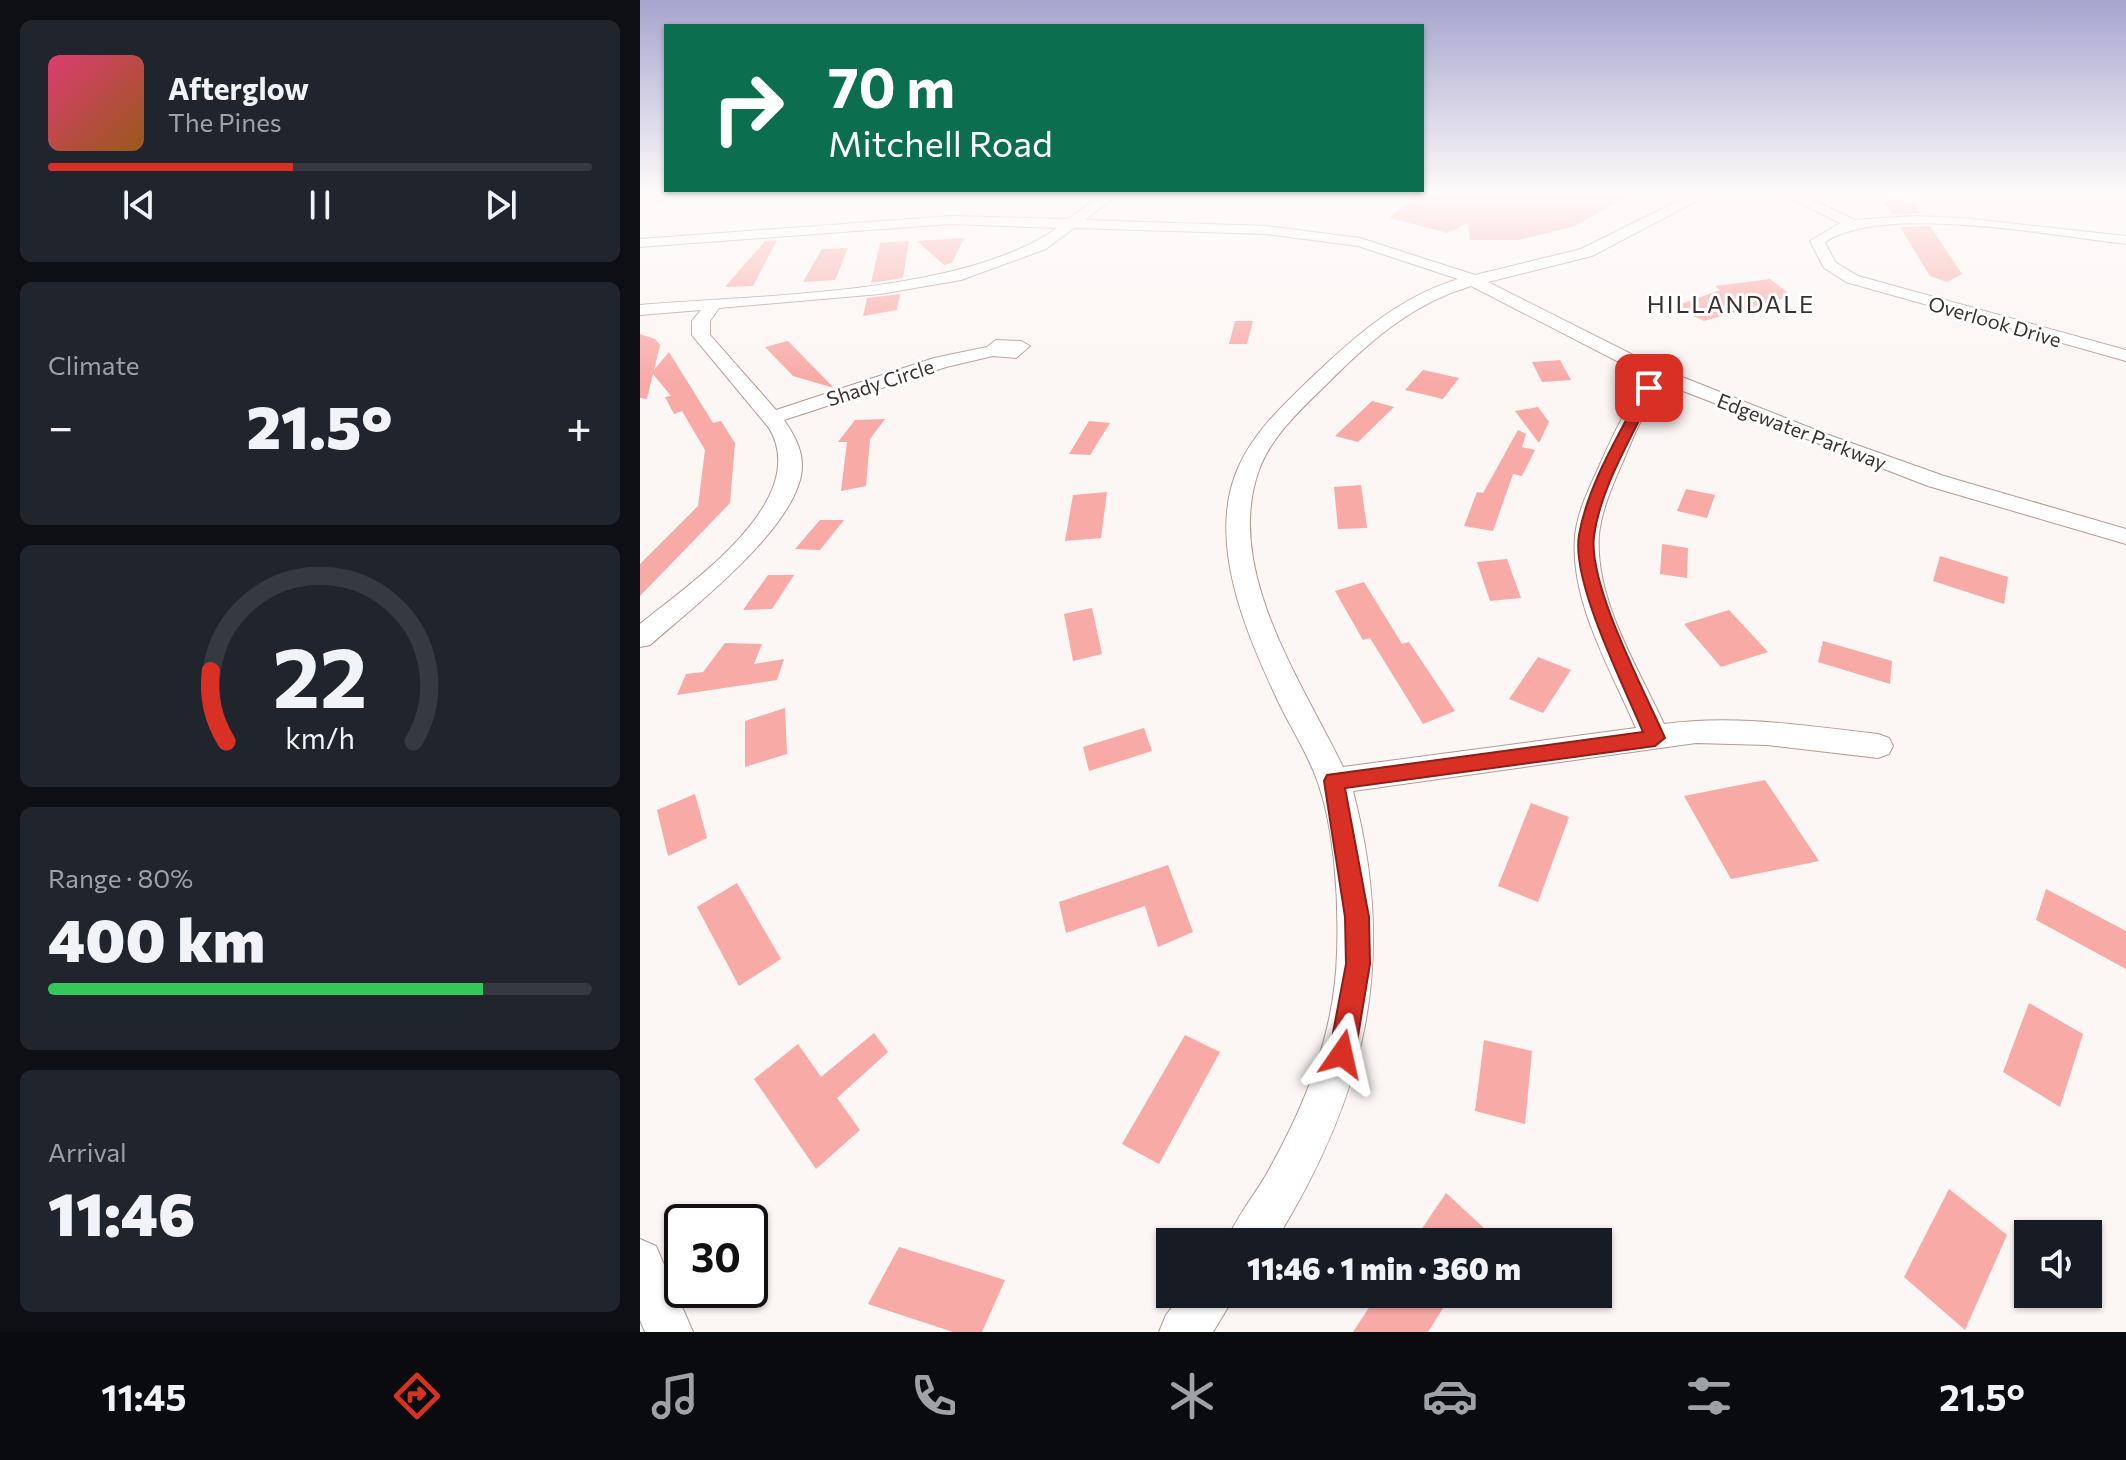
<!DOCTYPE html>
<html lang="en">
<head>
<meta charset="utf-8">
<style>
	body { margin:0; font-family:Commissioner,sans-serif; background:#20242c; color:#f1f3f6; height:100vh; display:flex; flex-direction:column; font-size:30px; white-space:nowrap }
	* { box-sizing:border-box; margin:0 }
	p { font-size:26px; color:#9ea1a6 }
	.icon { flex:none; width:44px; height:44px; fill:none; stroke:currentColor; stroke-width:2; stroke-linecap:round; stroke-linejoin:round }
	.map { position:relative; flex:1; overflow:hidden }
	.side { display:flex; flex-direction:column; gap:20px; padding:20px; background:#0d0f14; width:640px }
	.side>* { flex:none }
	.banner { position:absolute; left:24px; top:24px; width:760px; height:168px; border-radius:0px; box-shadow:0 2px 6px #0004; background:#0b6e4f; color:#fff; overflow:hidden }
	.fabs { position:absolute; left:1374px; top:1220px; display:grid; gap:16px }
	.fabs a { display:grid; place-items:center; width:88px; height:88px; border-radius:0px; background:#171b24; box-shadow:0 2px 6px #0004; font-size:40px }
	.speed { position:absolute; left:24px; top:1204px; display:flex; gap:16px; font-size:40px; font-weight:700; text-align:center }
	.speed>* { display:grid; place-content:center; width:104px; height:104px; border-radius:50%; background:#171b24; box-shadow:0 2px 6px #0004; line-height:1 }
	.speed .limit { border:4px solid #111; border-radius:12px; background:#fff; color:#111 }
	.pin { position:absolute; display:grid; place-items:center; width:68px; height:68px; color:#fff; margin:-34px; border-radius:16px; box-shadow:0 4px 12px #0006 }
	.me { position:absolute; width:88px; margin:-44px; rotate:11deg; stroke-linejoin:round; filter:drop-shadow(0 0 6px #0008) }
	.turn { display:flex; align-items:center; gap:28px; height:168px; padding:0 32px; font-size:36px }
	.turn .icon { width:104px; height:104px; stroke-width:2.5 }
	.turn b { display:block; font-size:56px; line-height:68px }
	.big { font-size:60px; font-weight:800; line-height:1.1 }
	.side .widget { flex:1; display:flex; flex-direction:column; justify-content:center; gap:12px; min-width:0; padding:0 28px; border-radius:12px; background:#20242c }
	.side .dial { align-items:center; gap:0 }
	.dial svg { height:208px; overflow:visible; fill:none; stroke:#363941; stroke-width:7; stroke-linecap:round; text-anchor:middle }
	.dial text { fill:#f1f3f6; stroke:none }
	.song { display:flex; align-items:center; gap:24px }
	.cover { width:96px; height:96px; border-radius:12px; background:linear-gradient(135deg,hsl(340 70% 55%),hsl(30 70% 35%)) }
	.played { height:8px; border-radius:4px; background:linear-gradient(90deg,#d93025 45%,#363941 45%) }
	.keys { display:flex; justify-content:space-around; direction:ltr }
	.heat { display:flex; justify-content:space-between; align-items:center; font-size:44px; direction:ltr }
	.charge { height:12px; border-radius:6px; background:linear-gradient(90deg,#34c759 80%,#363941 0) }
	.trip { position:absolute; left:516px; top:1228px; width:456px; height:80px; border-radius:0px; background:#171b24; box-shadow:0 2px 6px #0004; font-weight:800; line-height:80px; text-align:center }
	.dock { display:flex; height:128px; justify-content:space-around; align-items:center; background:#090b0e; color:#9ea1a6 }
	.dock .icon { width:56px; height:56px }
	.dock .active { color:#d93025 }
	.dock b { font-size:36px; color:#f1f3f6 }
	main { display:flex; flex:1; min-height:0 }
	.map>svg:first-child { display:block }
</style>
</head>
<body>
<main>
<section class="side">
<div class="widget">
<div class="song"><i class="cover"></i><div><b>Afterglow</b><p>The Pines</p></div></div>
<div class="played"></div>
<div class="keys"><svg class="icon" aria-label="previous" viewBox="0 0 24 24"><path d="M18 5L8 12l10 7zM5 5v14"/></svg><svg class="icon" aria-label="pause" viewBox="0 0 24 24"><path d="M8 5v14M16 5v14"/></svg><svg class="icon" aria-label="next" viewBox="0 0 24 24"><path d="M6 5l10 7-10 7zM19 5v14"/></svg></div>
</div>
<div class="widget"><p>Climate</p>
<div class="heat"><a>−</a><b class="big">21.5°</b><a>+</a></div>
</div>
<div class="widget dial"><svg viewBox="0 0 100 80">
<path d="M14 69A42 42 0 1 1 86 69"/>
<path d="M14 69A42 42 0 0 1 8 42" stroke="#d93025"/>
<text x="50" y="56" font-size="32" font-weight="700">22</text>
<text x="50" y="72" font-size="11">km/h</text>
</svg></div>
<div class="widget"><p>Range · 80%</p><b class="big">400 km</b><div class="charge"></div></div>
<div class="widget"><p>Arrival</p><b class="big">11:46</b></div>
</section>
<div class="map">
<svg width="1486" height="1332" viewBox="0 0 1486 1332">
	<rect width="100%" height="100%" fill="#fcf6f4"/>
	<g fill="#f8aaa7">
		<polygon points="779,193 827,197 828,193 993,193 935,226 878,240 830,240 828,223 808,233 749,218"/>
		<polygon points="1272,201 1281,213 1252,214 1244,202"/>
		<polygon points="1290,226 1322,274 1307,282 1290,276 1260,227"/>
		<polygon points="324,238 312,263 304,265 277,241"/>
		<polygon points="137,240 113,286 85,287 125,241"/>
		<polygon points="269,241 263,278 231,283 240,243"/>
		<polygon points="208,248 195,280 163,282 182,249"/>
		<polygon points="1130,279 1152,296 1064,321 1033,307 1080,290 1075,286"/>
		<polygon points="260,294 257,310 223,316 227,298"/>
		<polygon points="595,321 613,321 607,344 589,344"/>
		<polygon points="0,334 15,339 20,345 14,370 29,352 73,423 81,421 95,443 90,503 0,596 0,564 58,506 65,450 42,411 34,414 25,397 31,396 13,374 7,399 0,398"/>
		<polygon points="148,341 194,388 153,376 125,347"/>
		<polygon points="920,360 931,380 902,382 892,362"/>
		<polygon points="783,370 819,378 803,399 765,390"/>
		<polygon points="732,401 754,407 718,442 695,436"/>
		<polygon points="898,407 909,422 899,443 875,411"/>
		<polygon points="245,419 230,439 226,486 201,491 207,442 198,442 215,420"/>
		<polygon points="449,421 470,423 450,455 429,454"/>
		<polygon points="878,430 886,434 882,447 895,450 882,476 873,474 853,531 824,526 837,492 843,493"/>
		<polygon points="721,485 727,528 698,529 694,487"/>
		<polygon points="1046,489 1075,495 1067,518 1037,511"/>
		<polygon points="467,492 461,538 425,541 433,495"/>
		<polygon points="180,520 204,520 180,550 155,549"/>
		<polygon points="1022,544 1048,548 1047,578 1020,574"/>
		<polygon points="1300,556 1368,577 1364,604 1293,581"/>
		<polygon points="867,559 881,598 850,601 837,562"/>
		<polygon points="128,575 154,575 132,609 103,610"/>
		<polygon points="724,582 762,644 769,642 815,711 783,724 730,638 723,640 695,591"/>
		<polygon points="452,608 462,654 433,661 424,614"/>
		<polygon points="1089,610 1128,652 1081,667 1044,624"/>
		<polygon points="1183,641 1252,661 1250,684 1178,662"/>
		<polygon points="85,643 122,644 114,664 144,659 137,680 37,695 46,674 63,672"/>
		<polygon points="898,657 931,670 903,713 869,699"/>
		<polygon points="145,708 147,754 105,767 105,721"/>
		<polygon points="504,728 512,751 449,771 443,747"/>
		<polygon points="1125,780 1179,861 1091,879 1044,796"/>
		<polygon points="55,794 67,838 28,856 17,810"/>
		<polygon points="891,803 929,817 898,902 858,886"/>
		<polygon points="528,865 553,932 518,947 505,906 426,933 419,902"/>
		<polygon points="97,883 141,959 99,986 57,907"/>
		<polygon points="1406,889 1486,931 1486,969 1396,920"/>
		<polygon points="1389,1003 1443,1034 1420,1107 1363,1072"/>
		<polygon points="234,1033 248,1052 197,1098 220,1130 176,1169 114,1079 158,1044 181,1077"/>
		<polygon points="545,1035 580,1052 519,1164 482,1144"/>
		<polygon points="844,1040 892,1051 885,1124 835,1111"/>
		<polygon points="1309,1189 1367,1235 1325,1330 1264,1277"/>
		<polygon points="806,1193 859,1242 773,1242"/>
		<polygon points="259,1247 365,1280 342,1332 313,1332 228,1304"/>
		<polygon points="738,1294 812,1294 788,1332 713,1332"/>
	</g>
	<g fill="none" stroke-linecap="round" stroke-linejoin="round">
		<defs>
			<g id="minor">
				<path d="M 464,193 L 480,193 L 445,220 L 627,226 L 720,238 L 835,275 L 941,249 L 1054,193 L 1072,193 L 952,256 L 848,282 L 1017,367 L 1186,434 L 1304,476 L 1486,529 L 1486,544 L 1288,486 L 1025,384 C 1006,405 995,433 984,459 C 974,482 962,508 959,534 C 954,599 998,667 1024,724 C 1095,714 1167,726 1238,734 L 1249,738 L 1253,746 L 1249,754 L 1238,758 L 1127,745 L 1056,743 L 713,791 C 758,962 726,1094 635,1242 L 586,1242 C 596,1218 613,1197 626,1175 C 665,1106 695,1033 697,953 C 699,901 695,830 677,780 C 667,752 650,727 637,699 C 606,632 566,541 598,468 C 613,433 643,405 670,379 C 714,337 759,297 818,279 L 718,246 L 627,234 L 434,228 L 406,249 L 321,280 L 240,294 L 79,308 L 70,321 L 70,335 L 136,410 L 294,358 L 347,347 L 356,340 L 381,341 L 390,346 L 376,358 L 353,356 L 306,367 L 144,420 C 153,433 162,448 162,465 C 163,523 51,609 10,645 L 0,647 L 0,624 C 49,584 173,501 129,428 L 52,335 L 52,321 L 61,310 L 0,315 L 0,305 C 116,295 323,295 417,228 L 311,224 L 0,247 L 0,239 L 311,216 L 428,219 ZM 831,286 L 1010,378 C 988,402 974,433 961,462 C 951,485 937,511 935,537 C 930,602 971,670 996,728 L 703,767 C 662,682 583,569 619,470 C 632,434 665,406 691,380 C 732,339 774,303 831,286 Z"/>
				<path d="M 1140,193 L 1158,193 L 1215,220 L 1273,216 L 1322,218 L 1486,236 L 1486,244 C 1414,236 1245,203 1185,242 L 1195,262 L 1218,276 L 1486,350 L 1486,361 L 1206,282 L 1184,268 L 1170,241 L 1200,223 Z"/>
				<polygon points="0,1239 16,1246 53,1332 5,1332 0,1320"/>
				<polygon points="542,1294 596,1294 573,1332 519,1332 526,1315"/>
			</g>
		</defs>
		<use href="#minor" stroke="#b39a90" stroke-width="2"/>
		<use href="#minor" fill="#fff" fill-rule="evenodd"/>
	</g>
	<linearGradient id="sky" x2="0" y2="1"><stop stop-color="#a7a4cf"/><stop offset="0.51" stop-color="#fefbfa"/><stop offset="1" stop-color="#fefbfa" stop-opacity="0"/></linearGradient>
	<rect width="1486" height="380" fill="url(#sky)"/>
	<path fill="#d93025" stroke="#8d1f18" stroke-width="2" d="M 1009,384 L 1015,388 C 994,434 961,485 954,536 C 948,585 1004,690 1025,738 L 1015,746 L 705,788 L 729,917 L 730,964 L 715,1054 L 711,1063 L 702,1067 L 693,1063 L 689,1054 L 706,964 L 705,917 L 684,781 L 687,775 L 1003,732 C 984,686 931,582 939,535 C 948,483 980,434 1003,388 Z"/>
	<g text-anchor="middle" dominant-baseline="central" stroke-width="6" stroke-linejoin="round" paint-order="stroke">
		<g font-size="20" fill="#3a302c" stroke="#fff">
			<text transform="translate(1355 321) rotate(16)">Overlook Drive</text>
			<text transform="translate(240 382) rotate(-18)">Shady Circle</text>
			<text transform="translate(1162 431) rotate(21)">Edgewater Parkway</text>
		</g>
		<g font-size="24" letter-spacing="2" fill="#3a302c" stroke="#fff">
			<text x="1091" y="303">HILLANDALE</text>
		</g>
	</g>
</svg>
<div class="fabs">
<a><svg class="icon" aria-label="sound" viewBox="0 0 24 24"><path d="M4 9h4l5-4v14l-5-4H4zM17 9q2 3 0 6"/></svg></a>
</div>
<div class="speed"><div class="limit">30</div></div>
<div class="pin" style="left:1009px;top:388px;background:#d93025"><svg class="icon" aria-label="arrive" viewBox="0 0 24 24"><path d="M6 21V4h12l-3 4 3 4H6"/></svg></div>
<svg class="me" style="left:702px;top:1054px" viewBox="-20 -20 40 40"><path d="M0-17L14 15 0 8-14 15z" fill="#d93025" stroke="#fff" stroke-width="4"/></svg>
<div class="trip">11:46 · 1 min · 360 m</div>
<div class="banner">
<div class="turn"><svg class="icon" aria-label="right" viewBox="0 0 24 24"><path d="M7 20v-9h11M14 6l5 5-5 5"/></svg><div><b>70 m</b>Mitchell Road</div></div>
</div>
</div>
</main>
<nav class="dock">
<b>11:45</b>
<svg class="icon active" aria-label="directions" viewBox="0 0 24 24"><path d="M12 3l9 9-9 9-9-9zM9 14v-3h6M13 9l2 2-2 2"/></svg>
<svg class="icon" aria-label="music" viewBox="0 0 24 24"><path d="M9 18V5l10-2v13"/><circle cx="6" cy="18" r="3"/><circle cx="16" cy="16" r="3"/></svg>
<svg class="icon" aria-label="phone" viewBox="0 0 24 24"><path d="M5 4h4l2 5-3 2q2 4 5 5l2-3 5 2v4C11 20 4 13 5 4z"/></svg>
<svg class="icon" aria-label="climate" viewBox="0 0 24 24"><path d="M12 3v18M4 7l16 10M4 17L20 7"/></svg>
<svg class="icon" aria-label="car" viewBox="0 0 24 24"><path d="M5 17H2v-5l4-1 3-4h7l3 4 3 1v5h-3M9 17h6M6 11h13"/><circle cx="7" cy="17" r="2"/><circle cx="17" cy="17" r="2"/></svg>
<svg class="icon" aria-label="filters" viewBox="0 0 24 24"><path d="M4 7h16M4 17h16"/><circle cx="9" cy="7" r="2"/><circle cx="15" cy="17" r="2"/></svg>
<b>21.5°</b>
</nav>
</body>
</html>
